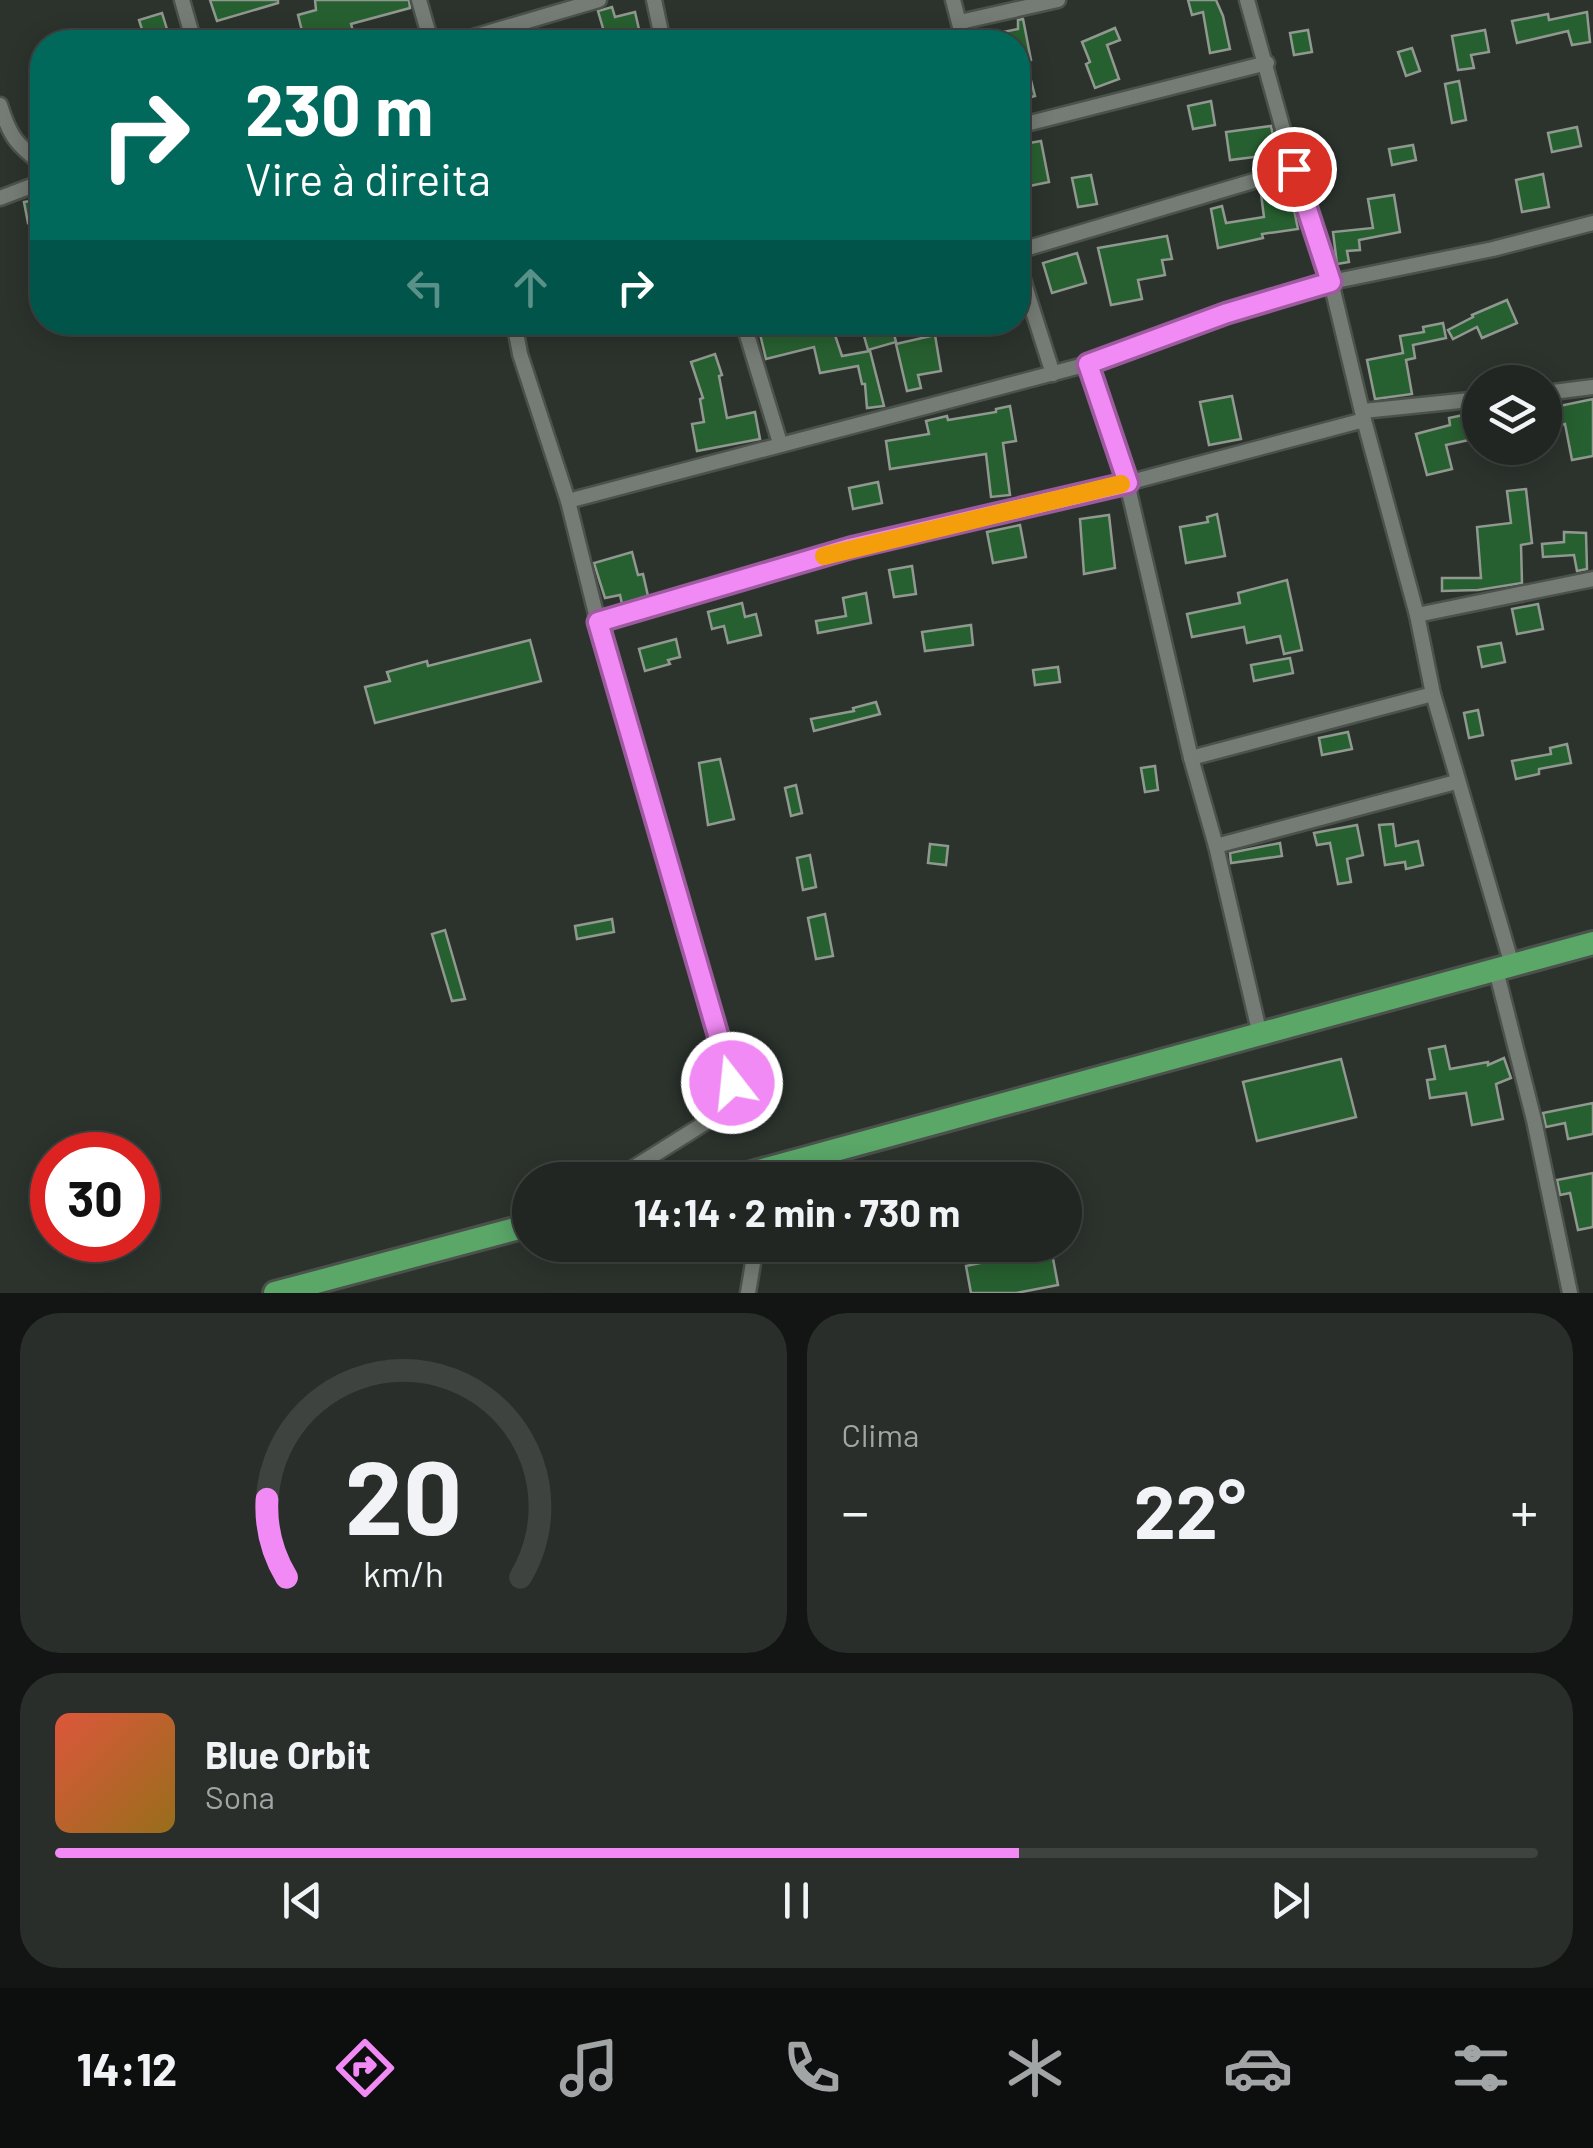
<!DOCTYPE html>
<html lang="pt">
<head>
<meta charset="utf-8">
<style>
	body { margin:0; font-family:Barlow,sans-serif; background:#292e2a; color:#f1f3f6; height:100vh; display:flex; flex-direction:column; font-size:38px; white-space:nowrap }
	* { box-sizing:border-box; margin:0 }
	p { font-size:32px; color:#a2a5a5 }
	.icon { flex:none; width:55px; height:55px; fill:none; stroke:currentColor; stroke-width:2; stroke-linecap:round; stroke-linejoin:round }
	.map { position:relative; height:1293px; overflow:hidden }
	.side { display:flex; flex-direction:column; gap:20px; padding:20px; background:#121513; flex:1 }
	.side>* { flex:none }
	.banner { position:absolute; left:30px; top:30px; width:1000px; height:305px; border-radius:40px; box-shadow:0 5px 25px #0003,0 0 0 2px #3e4340; background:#00695c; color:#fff; overflow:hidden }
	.fabs { position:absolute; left:1462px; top:365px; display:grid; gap:20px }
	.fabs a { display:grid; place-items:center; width:100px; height:100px; border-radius:50%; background:#212622; box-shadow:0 5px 25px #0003,0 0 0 2px #3e4340; font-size:50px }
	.speed { position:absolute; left:30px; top:1132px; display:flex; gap:20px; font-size:50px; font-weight:700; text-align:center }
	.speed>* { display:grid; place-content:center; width:130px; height:130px; border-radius:50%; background:#212622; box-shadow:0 5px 25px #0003,0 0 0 2px #3e4340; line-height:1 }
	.speed .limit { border:15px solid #d22; background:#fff; color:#111 }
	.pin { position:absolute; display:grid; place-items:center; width:85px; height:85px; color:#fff; margin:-42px; border:5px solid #fff; border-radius:50%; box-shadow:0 2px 10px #0007 }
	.me { position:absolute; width:110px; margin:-55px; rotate:344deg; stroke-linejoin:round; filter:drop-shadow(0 0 8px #0008) }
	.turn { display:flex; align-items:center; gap:35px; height:210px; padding:0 50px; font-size:45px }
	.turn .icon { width:130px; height:130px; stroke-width:2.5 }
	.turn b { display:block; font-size:70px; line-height:85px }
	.lanes { display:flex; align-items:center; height:95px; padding:0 50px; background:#0003; justify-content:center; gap:50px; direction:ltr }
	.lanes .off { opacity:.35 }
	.big { font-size:75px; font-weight:700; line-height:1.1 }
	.side .widget { flex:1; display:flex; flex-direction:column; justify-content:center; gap:15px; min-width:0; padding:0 35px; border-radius:40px; background:#292e2a }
	.side .dial { align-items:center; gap:0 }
	.dial svg { height:260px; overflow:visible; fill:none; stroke:#3e4340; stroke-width:7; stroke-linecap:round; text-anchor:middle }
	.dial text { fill:#f1f3f6; stroke:none }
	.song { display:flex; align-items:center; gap:30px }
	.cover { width:120px; height:120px; border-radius:15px; background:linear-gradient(135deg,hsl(10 70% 55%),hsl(40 70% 35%)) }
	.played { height:10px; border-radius:5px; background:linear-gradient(90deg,#f18af4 65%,#3e4340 65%) }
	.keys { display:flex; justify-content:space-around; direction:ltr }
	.heat { display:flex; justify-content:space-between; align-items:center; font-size:55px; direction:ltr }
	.side .tiles { flex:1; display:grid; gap:20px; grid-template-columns:1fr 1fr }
	.widget:last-child { grid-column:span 2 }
	.trip { position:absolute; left:512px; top:1162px; width:570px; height:100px; border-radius:50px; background:#212622; box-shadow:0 5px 25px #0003,0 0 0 2px #3e4340; font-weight:700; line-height:100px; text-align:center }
	.tab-bar { display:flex; height:160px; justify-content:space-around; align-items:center; background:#0d0f0e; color:#a2a5a5 }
	.tab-bar .icon { width:70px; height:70px }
	.tab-bar .active { color:#f18af4 }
	.tab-bar b { font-size:45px; color:#f1f3f6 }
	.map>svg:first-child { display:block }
</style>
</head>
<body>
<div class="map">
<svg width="1593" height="1293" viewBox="0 0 1593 1293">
	<rect width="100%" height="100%" fill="#2c332d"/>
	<g fill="#276030" stroke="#909890" stroke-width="2.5">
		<polygon points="210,0 278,0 278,3 217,21"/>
		<polygon points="315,0 409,0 410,8 351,24 356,42 332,42 329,32 304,39 298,15 316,10"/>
		<polygon points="1188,0 1216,0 1223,16 1230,49 1210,53 1203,12 1192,15"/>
		<polygon points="612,7 615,17 635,12 641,38 607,42 598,11"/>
		<polygon points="1587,12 1590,42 1572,45 1568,31 1517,43 1512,21 1548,14 1549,20"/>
		<polygon points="162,13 170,39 146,42 139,20"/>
		<polygon points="1023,19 1031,60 1026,61 1035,96 1018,100 1018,42 979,42 979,37 1018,29 1018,20"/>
		<polygon points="1115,28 1120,40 1107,45 1119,79 1095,88 1086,64 1090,62 1082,42"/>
		<polygon points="546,30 549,42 511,42 510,37"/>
		<polygon points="1308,30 1312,52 1294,55 1290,33"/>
		<polygon points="1485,30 1489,52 1471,55 1474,68 1458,70 1452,36"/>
		<polygon points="1412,48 1420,71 1406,76 1398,52"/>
		<polygon points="1459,81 1466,120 1452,123 1445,84"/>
		<polygon points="1211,101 1215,125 1193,129 1188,106"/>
		<polygon points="1271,126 1277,154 1230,160 1226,132"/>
		<polygon points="1577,127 1581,146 1552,152 1548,133"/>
		<polygon points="1041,141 1049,182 1020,188 1018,145"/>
		<polygon points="1413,145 1416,160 1392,165 1389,149"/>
		<polygon points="1543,174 1549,207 1522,212 1516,180"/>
		<polygon points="1091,175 1097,204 1078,207 1072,178"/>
		<polygon points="1290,191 1298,229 1262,234 1263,238 1218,248 1211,209 1222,206 1226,223 1264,217 1261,194"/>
		<polygon points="1394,195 1400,232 1359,240 1360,250 1347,251 1349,262 1337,264 1333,232 1373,228 1368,199"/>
		<polygon points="42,199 42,220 28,223 24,202"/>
		<polygon points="1167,236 1172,259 1162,260 1165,275 1138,280 1142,299 1111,305 1098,248"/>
		<polygon points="1077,253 1086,283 1052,293 1043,263"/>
		<polygon points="1507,300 1517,323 1482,338 1477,327 1453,339 1448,330 1473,317 1472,315"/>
		<polygon points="860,322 891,322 896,342 868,350"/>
		<polygon points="1443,323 1446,338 1413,345 1415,358 1406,360 1412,394 1375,399 1367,360 1403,353 1400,336 1424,332 1423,327"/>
		<polygon points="782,324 784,332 802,328 804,335 832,326 842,356 870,351 884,406 867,408 865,384 862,384 858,366 820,373 814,347 766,359 759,330"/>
		<polygon points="935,335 941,371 918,375 921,388 907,391 896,344"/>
		<polygon points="715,354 722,375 719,376 727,418 755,412 760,439 697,451 692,424 704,422 700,399 703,398 691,362"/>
		<polygon points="1232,396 1241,439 1209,445 1200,402"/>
		<polygon points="1593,399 1593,456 1572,460 1565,424 1545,428 1545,409"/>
		<polygon points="1010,406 1016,441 1003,443 1010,495 991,497 986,454 890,469 886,441 929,434 926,421 947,416 948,420 996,412 996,409"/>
		<polygon points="1473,413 1478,438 1446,445 1452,469 1427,475 1416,434 1450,425 1449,418"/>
		<polygon points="878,482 882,503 853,509 849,488"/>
		<polygon points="1526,489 1532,543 1521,545 1522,583 1478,590 1442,591 1442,578 1481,578 1477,527 1511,523 1507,491"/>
		<polygon points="1217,514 1225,556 1186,563 1180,527 1208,522 1207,517"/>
		<polygon points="1109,515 1115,568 1084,574 1080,519"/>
		<polygon points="1020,525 1026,557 993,563 987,532"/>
		<polygon points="1564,532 1586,533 1587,569 1577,571 1574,555 1543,557 1542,544 1564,542"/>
		<polygon points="632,552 638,575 643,574 648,596 622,604 620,595 605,598 594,563"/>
		<polygon points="912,566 916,594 894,597 889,570"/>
		<polygon points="1287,580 1302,650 1284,654 1280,636 1247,643 1244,627 1192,637 1187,614 1240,603 1238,593"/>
		<polygon points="866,593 871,623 818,633 816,621 846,616 843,598"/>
		<polygon points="742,603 745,617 756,614 761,635 728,643 724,626 712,629 708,612"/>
		<polygon points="1538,604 1543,629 1517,634 1512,609"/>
		<polygon points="971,625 973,645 925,651 922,632"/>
		<polygon points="676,639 680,657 668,660 670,664 645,671 639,649"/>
		<polygon points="530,640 541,681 375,723 365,687 390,681 387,672 427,661 428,666"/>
		<polygon points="1501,643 1505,662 1482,667 1478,647"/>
		<polygon points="1290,658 1293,673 1254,681 1251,665"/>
		<polygon points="1058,667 1060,682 1035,685 1033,670"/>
		<polygon points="876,702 880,714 814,731 811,719 854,711 853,708"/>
		<polygon points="1478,710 1483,735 1469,738 1464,713"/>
		<polygon points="1348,732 1352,749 1322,755 1319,738"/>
		<polygon points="1567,744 1571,763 1539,769 1539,774 1516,779 1512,761 1551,754 1550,748"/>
		<polygon points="720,759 734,819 708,825 699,763"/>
		<polygon points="1155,766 1158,790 1145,792 1141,768"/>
		<polygon points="796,785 802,813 791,816 785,788"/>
		<polygon points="1393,824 1396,846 1418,841 1423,865 1406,869 1405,862 1385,865 1379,825"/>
		<polygon points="1357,825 1363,855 1347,859 1351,882 1338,884 1330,843 1317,845 1314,833"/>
		<polygon points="1280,843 1282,856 1231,863 1230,853"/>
		<polygon points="930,844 948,846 946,865 928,863"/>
		<polygon points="810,855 816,887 803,890 797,858"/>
		<polygon points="825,914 833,956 816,959 808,918"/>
		<polygon points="612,919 614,932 577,939 575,926"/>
		<polygon points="445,930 465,999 452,1001 432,934"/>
		<polygon points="1445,1046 1450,1069 1488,1062 1488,1065 1504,1058 1511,1078 1496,1084 1503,1119 1472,1125 1466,1093 1430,1098 1427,1080 1435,1079 1429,1049"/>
		<polygon points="1341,1059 1356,1117 1257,1141 1243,1082"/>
		<polygon points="1593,1103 1593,1134 1568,1139 1565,1123 1546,1127 1543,1113"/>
		<polygon points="897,1168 899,1178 862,1180 861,1174"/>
		<polygon points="1593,1173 1593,1227 1578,1230 1570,1193 1560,1195 1557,1180"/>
		<polygon points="1051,1248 1058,1285 1016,1293 971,1293 966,1266"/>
	</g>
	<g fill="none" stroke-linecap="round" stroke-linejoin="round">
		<defs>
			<g id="street">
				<polyline points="182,0 194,42"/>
				<polyline points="419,0 431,42"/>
				<polyline points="654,0 663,42"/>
				<polyline points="953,0 964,42"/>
				<polyline points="1247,0 1294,169 1331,282 1364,420 1417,615 1433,694 1512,965"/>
				<polyline points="960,22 1058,0"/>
				<polyline points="456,42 599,0"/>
				<path d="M 0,105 C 10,137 17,145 42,164"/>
				<polyline points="1018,126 1267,63"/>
				<polyline points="0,198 42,182"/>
				<polyline points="1018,251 1294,169"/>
				<polyline points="1018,264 1053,374"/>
				<polyline points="514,322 520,354 568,501 598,622 732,1083 731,1098 716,1116 614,1180"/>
				<polyline points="743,322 780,443"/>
				<polyline points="1088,364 1127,483 1191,758 1216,846 1260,1035"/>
				<polyline points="1545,393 1593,387"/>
				<polyline points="1363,411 1480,399"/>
				<polyline points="568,501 1088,364 1227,313 1331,282 1493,249 1593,223"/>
				<polyline points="1417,615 1593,579"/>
				<polyline points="598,622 850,548 1127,483 1364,420"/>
				<polyline points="1191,758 1433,694"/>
				<polyline points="1216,846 1456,782"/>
				<polyline points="1496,970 1534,1120 1570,1293"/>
				<polyline points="748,1293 756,1245"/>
			</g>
			<g id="primary">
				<polyline points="726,1180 1593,943"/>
				<polyline points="275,1293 530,1225"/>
			</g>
		</defs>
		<use href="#street" stroke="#4b514b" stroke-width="19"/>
		<use href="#primary" stroke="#4b514b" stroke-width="28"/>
		<use href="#street" stroke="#747c75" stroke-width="14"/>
		<use href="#primary" stroke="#5aa768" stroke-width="22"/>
	</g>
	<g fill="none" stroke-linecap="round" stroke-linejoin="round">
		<defs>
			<polyline id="route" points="732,1083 598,622 850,548 1128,483 1088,364 1227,313 1331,282 1294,169"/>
		</defs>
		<use href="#route" stroke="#9d5a9f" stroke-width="25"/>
		<use href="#route" stroke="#f18af4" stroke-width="18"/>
		<polyline stroke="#f59e0b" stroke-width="18" points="824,556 1121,484"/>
	</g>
</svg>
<div class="fabs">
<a><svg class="icon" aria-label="layers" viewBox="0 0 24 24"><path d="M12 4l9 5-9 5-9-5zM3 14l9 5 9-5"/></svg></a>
</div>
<div class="speed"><div class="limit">30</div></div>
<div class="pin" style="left:1294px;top:169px;background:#d93025"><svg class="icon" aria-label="arrive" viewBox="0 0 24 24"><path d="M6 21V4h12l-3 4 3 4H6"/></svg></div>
<svg class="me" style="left:732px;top:1083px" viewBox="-20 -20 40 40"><circle r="17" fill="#f18af4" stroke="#fff" stroke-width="3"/><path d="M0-11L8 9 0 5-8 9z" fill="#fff"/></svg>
<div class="trip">14:14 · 2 min · 730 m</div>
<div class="banner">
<div class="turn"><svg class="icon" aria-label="right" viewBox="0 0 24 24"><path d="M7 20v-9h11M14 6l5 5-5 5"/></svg><div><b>230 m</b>Vire à direita</div></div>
<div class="lanes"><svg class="icon off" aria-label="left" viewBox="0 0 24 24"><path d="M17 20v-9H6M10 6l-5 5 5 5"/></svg><svg class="icon off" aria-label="ahead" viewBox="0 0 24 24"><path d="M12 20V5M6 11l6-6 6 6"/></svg><svg class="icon" aria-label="right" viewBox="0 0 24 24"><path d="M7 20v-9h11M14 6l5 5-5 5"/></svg></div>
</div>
</div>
<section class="side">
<div class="tiles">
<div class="widget dial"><svg viewBox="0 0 100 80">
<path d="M14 69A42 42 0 1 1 86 69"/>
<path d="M14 69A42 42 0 0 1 8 45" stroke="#f18af4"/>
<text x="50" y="56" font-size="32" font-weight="700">20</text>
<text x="50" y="72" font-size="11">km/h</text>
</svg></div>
<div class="widget"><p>Clima</p>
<div class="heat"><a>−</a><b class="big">22°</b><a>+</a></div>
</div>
<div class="widget">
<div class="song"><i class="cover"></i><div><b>Blue Orbit</b><p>Sona</p></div></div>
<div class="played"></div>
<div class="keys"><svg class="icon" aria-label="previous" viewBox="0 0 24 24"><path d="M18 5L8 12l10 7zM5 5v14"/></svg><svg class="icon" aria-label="pause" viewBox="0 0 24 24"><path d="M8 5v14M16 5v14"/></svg><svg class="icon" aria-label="next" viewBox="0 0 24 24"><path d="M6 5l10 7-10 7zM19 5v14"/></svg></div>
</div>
</div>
</section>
<nav class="tab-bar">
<b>14:12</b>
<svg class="icon active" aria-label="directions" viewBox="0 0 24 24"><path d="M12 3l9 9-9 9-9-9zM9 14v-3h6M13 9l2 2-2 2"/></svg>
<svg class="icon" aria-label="music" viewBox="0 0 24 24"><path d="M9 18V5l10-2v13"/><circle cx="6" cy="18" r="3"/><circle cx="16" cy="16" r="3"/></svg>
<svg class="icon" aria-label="phone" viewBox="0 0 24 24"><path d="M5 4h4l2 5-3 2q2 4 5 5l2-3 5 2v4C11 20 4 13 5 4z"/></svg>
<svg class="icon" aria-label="climate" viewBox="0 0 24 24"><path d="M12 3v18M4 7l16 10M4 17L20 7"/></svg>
<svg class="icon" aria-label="car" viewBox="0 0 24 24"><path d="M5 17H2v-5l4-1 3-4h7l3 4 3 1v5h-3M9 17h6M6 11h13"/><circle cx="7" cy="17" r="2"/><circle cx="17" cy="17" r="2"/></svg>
<svg class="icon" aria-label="filters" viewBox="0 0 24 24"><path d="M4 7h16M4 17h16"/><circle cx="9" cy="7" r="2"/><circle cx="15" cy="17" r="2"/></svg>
</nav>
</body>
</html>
